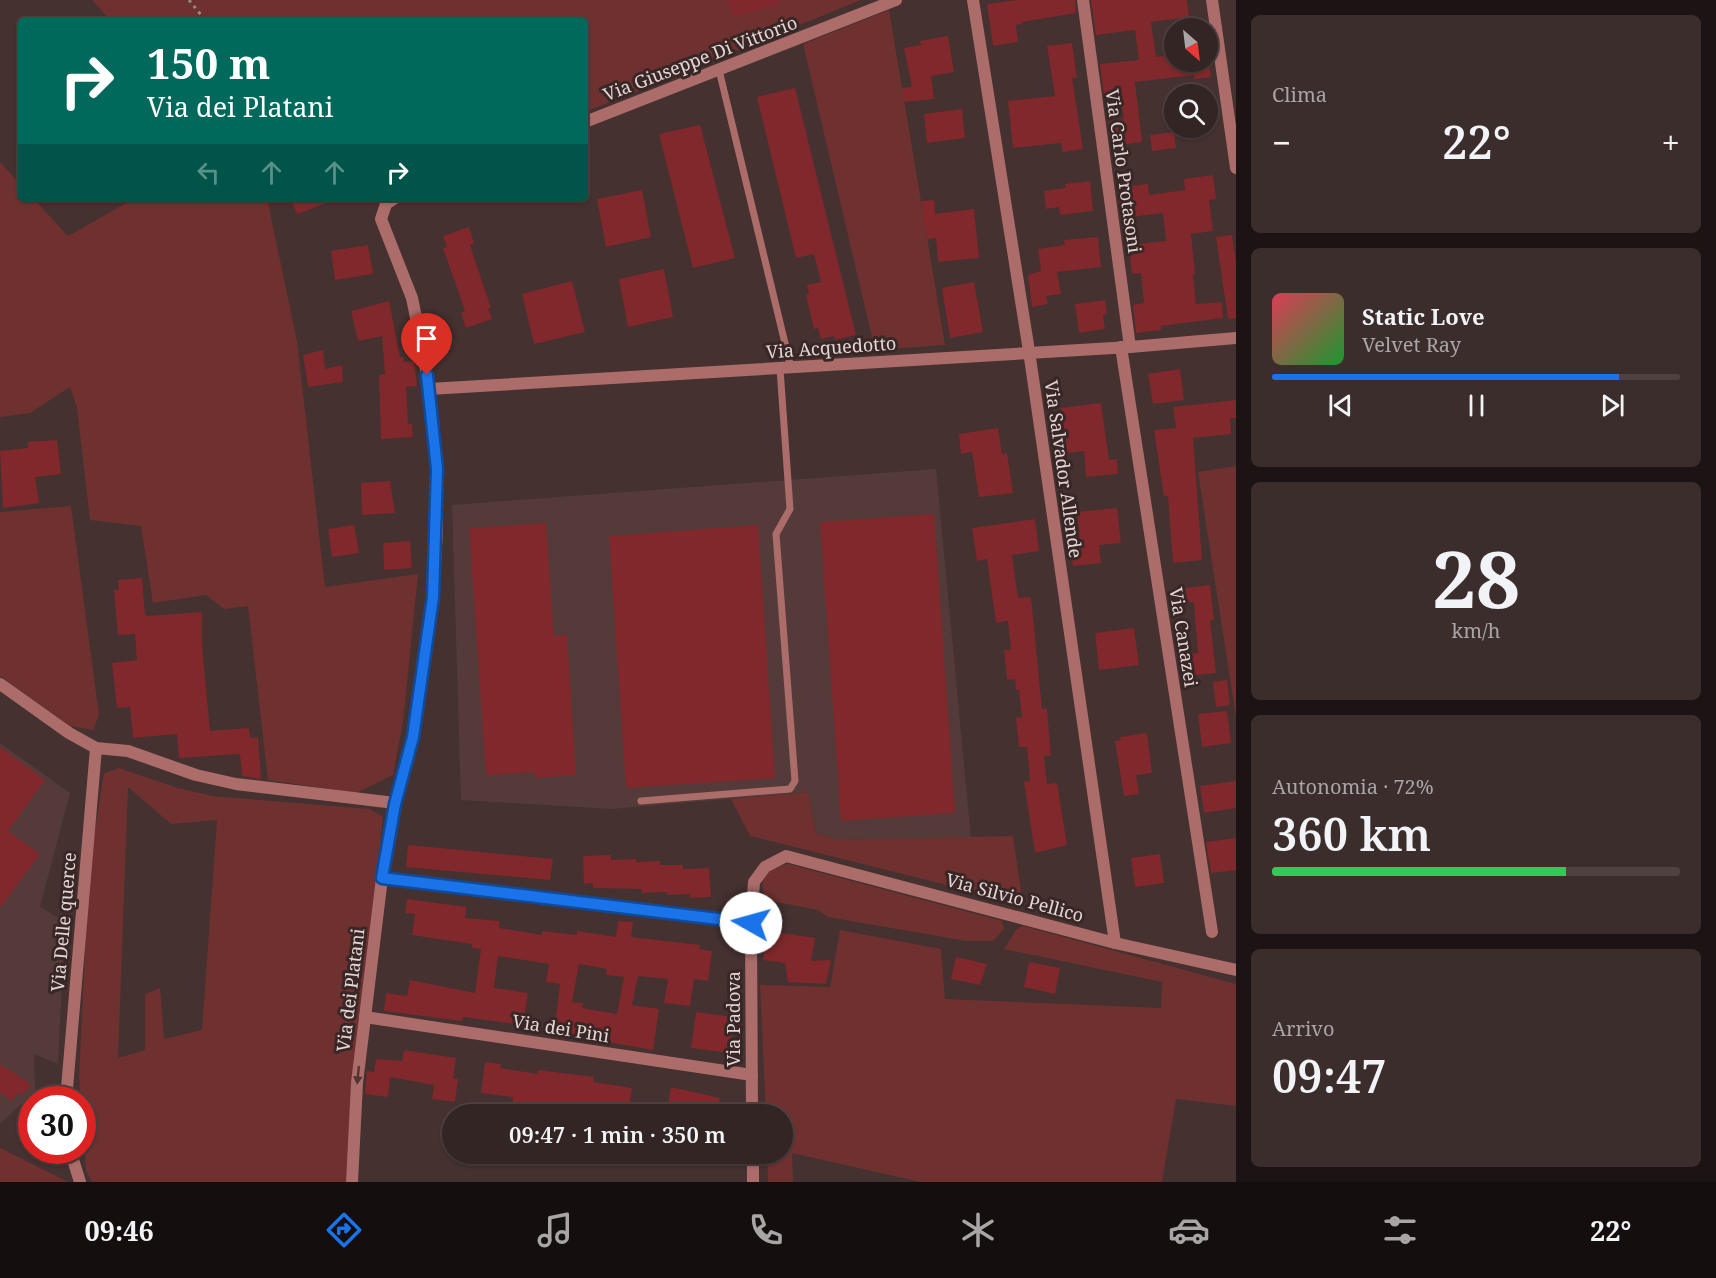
<!DOCTYPE html>
<html lang="it">
<head>
<meta charset="utf-8">
<style>
	body { margin:0; font-family:"Noto Serif",serif; background:#3b2d2c; color:#f1f3f6; height:100vh; display:flex; flex-direction:column; font-size:22px; white-space:nowrap }
	* { box-sizing:border-box; margin:0 }
	p { font-size:20px; color:#a9a5a6 }
	.icon { flex:none; width:33px; height:33px; fill:none; stroke:currentColor; stroke-width:2; stroke-linecap:round; stroke-linejoin:round }
	.map { position:relative; flex:1; overflow:hidden }
	.side { display:flex; flex-direction:column; gap:15px; padding:15px; background:#1c1414; width:480px }
	.side>* { flex:none }
	.guide { position:absolute; left:18px; top:18px; width:570px; height:183px; border-radius:6px; box-shadow:0 2px 4px #0004,0 0 0 2px #4e4241; background:#00695c; color:#fff; overflow:hidden }
	.needle { width:39px; rotate:152deg }
	.fabs { position:absolute; left:1164px; top:18px; display:grid; gap:12px }
	.fabs a { display:grid; place-items:center; width:54px; height:54px; border-radius:50%; background:#332524; box-shadow:0 2px 4px #0004,0 0 0 2px #4e4241; font-size:30px }
	.speed { position:absolute; left:18px; top:1086px; display:flex; gap:12px; font-size:30px; font-weight:700; text-align:center }
	.speed>* { display:grid; place-content:center; width:78px; height:78px; border-radius:50%; background:#332524; box-shadow:0 2px 4px #0004,0 0 0 2px #4e4241; line-height:1 }
	.speed .limit { border:9px solid #d22; background:#fff; color:#111 }
	.pin { position:absolute; display:grid; place-items:center; width:51px; height:51px; color:#fff; margin:-62px -26px; border-radius:50% 50% 50% 0; rotate:-45deg; box-shadow:0 0 6px #0007 }
	.pin .icon { rotate:45deg }
	.me { position:absolute; width:66px; margin:-33px; rotate:277deg; stroke-linejoin:round; filter:drop-shadow(0 0 4px #0008) }
	.turn { display:flex; align-items:center; gap:21px; height:126px; padding:0 30px; font-size:27px }
	.turn .icon { width:78px; height:78px; stroke-width:2.5 }
	.turn b { display:block; font-size:42px; line-height:51px }
	.lanes { display:flex; align-items:center; height:57px; padding:0 30px; background:#0003; justify-content:center; gap:30px; direction:ltr }
	.lanes .off { opacity:.35 }
	.big { font-size:45px; font-weight:600; line-height:1.1 }
	.side .tile { flex:1; display:flex; flex-direction:column; justify-content:center; gap:9px; min-width:0; padding:0 21px; border-radius:9px; background:#3b2d2c }
	.side .dial { align-items:center; gap:0 }
	.dial b { font-size:78px; line-height:1 }
	.song { display:flex; align-items:center; gap:18px }
	.cover { width:72px; height:72px; border-radius:9px; background:linear-gradient(135deg,hsl(350 70% 55%),hsl(130 70% 35%)) }
	.played { height:6px; border-radius:3px; background:linear-gradient(90deg,#1a73e8 85%,#4e4241 85%) }
	.keys { display:flex; justify-content:space-around; direction:ltr }
	.heat { display:flex; justify-content:space-between; align-items:center; font-size:33px; direction:ltr }
	.charge { height:9px; border-radius:4px; background:linear-gradient(90deg,#34c759 72%,#4e4241 0) }
	.trip { position:absolute; left:442px; top:1104px; width:351px; height:60px; border-radius:30px; background:#332524; box-shadow:0 2px 4px #0004,0 0 0 2px #4e4241; font-weight:600; line-height:60px; text-align:center }
	.tab-bar { display:flex; height:96px; justify-content:space-around; align-items:center; background:#140f0e; color:#a9a5a6 }
	.tab-bar .icon { width:42px; height:42px }
	.tab-bar .on { color:#1a73e8 }
	.tab-bar b { font-size:27px; color:#f1f3f6 }
	main { display:flex; flex:1; min-height:0 }
	.map>svg:first-child { display:block }
</style>
</head>
<body>
<main>
<div class="map">
<svg width="1236" height="1182" viewBox="0 0 1236 1182">
	<rect width="100%" height="100%" fill="#443130"/>
	<g fill="#543b3a">
		<polygon points="936,469 971,838 839,840 816,833 808,792 612,809 461,800 452,505"/>
		<polygon points="0,743 70,793 40,907 65,922 58,1064 34,1054 35,1091 0,1124"/>
	</g>
	<g fill="#6e3130" fill-rule="evenodd">
		<polygon points="92,0 861,0 585,112 585,21 111,21"/>
		<polygon points="889,10 945,345 875,350 803,44"/>
		<polygon points="0,162 21,185 21,198 33,198 68,236 135,198 267,198 297,341 325,587 418,574 403,722 393,775 356,793 268,780 248,606 224,609 206,595 153,603 141,526 90,520 77,408 70,387 30,413 0,417"/>
		<polygon points="1236,466 1236,717 1198,472"/>
		<polygon points="71,506 99,715 93,730 70,726 0,676 0,512"/>
		<path d="M 119,768 L 178,788 L 212,796 L 370,809 L 383,817 L 353,1090 L 347,1182 L 92,1182 L 86,1170 L 79,1078 L 89,870 L 103,778 L 105,773 ZM 128,787 L 171,824 L 217,820 L 202,1030 L 164,1039 L 160,988 L 145,994 L 145,1050 L 118,1058 Z"/>
		<polygon points="808,792 816,833 839,840 1013,836 1023,904 750,836 731,799"/>
		<path d="M 788,864 L 1002,921 L 1004,929 L 993,941 L 966,941 L 828,917 L 818,910 L 766,900 C 757,878 765,868 788,864 Z"/>
		<polygon points="1023,926 1236,984 1236,1106 1176,1099 1162,1182 921,1182 792,1153 793,1182 768,1182 767,1154 783,1154 783,1114 766,1114 760,985 830,987 840,930 941,949 945,999 1161,1008 1162,982 1004,949 1016,930"/>
		<polygon points="0,1148 68,1182 0,1182"/>
	</g>
	<g fill="#80282b" fill-rule="evenodd">
		<polygon points="728,0 779,0 780,5 732,17"/>
		<polygon points="1017,0 1075,0 1076,13 1022,22 1022,24 1016,25 1018,42 993,46 987,4"/>
		<polygon points="1091,0 1187,0 1189,17 1151,22 1156,57 1174,54 1174,62 1209,62 1211,77 1194,79 1194,75 1135,82 1142,142 1114,146 1110,121 1124,119 1120,93 1104,95 1100,64 1139,60 1135,30 1096,35"/>
		<polygon points="948,36 954,72 931,76 934,99 904,102 902,88 912,87 904,48 921,45 920,41"/>
		<polygon points="1072,43 1077,78 1072,78 1083,149 1063,152 1061,143 1013,148 1008,101 1055,96 1047,46"/>
		<polygon points="795,88 856,335 835,340 834,336 821,339 818,328 814,329 806,295 809,294 807,285 821,282 814,254 796,258 757,97"/>
		<polygon points="962,109 965,138 927,143 924,114"/>
		<polygon points="700,125 735,258 693,268 659,134"/>
		<polygon points="1174,132 1176,148 1152,151 1150,135"/>
		<polygon points="1213,175 1216,199 1209,200 1213,231 1191,234 1195,274 1193,274 1196,304 1222,302 1223,318 1161,326 1161,330 1136,333 1133,305 1144,303 1141,273 1132,274 1129,245 1166,241 1163,213 1121,218 1118,188 1148,184 1149,195 1185,190 1184,179"/>
		<polygon points="1090,181 1093,211 1060,215 1059,207 1046,209 1044,191 1066,188 1065,184"/>
		<polygon points="642,190 651,237 606,247 597,199"/>
		<polygon points="290,198 336,198 337,199 297,214"/>
		<polygon points="934,200 935,214 974,209 979,258 938,262 936,238 927,239 921,201"/>
		<polygon points="469,227 474,243 470,245 491,308 488,309 492,319 466,328 461,313 465,311 443,248 447,247 443,236"/>
		<polygon points="1232,235 1236,263 1236,318 1228,319 1216,237"/>
		<polygon points="1098,237 1101,267 1057,272 1061,294 1046,296 1048,304 1032,307 1028,275 1041,271 1038,249 1065,245 1064,240"/>
		<polygon points="368,245 373,274 335,280 331,251"/>
		<polygon points="664,269 673,317 628,327 619,279"/>
		<polygon points="572,281 585,332 534,344 522,294"/>
		<polygon points="974,282 983,332 950,338 942,288"/>
		<polygon points="1105,300 1107,314 1103,315 1105,329 1079,333 1075,304"/>
		<polygon points="389,301 400,357 404,357 403,362 414,361 417,386 406,387 408,424 412,424 413,437 381,439 379,375 385,374 382,336 358,341 351,311"/>
		<polygon points="323,350 325,369 342,365 343,382 308,387 303,355"/>
		<polygon points="1180,369 1184,400 1153,404 1148,374"/>
		<polygon points="1236,400 1236,418 1230,418 1231,434 1193,438 1202,560 1173,563 1168,496 1164,496 1154,430 1176,428 1173,407"/>
		<polygon points="1101,403 1109,460 1117,459 1118,474 1086,477 1084,451 1067,453 1061,408"/>
		<polygon points="998,428 1002,454 1007,453 1013,493 979,497 972,452 961,454 959,434"/>
		<polygon points="57,440 61,474 35,477 39,503 3,508 0,451 28,448 28,442"/>
		<polygon points="390,481 395,513 362,515 361,483"/>
		<polygon points="1117,508 1121,543 1099,545 1101,563 1073,566 1071,548 1081,547 1077,512"/>
		<polygon points="934,514 955,813 841,821 820,522"/>
		<polygon points="1035,519 1039,551 1012,555 1018,598 1031,597 1042,709 1047,709 1051,756 1044,756 1047,784 1057,783 1067,845 1035,853 1024,782 1030,781 1027,747 1019,747 1016,718 1022,717 1019,690 1016,690 1015,679 1007,680 1004,650 1011,650 1008,621 996,623 987,559 977,561 972,528"/>
		<polygon points="546,523 554,636 567,635 576,775 535,778 535,772 486,775 469,528"/>
		<polygon points="354,525 359,553 332,557 328,529"/>
		<polygon points="758,525 775,778 626,788 609,536"/>
		<polygon points="410,541 412,568 384,570 383,543"/>
		<polygon points="142,578 145,614 148,616 202,612 202,645 210,731 249,728 250,738 258,737 261,779 242,776 240,754 179,758 177,734 133,738 130,707 117,708 112,663 137,660 135,634 118,635 114,590 119,590 118,580"/>
		<polygon points="1210,585 1214,620 1210,620 1216,673 1187,676 1185,664 1189,663 1188,654 1198,653 1194,602 1179,603 1177,589"/>
		<polygon points="1134,628 1139,665 1099,670 1095,633"/>
		<polygon points="1227,680 1230,705 1216,707 1213,682"/>
		<polygon points="1227,711 1231,743 1202,747 1198,714"/>
		<polygon points="1147,733 1152,773 1136,775 1139,794 1124,796 1115,741 1121,740 1120,737"/>
		<polygon points="0,747 45,780 8,831 40,854 0,908"/>
		<polygon points="1236,781 1236,808 1204,813 1200,786"/>
		<polygon points="1236,838 1236,870 1211,873 1206,842"/>
		<polygon points="408,845 553,859 550,880 406,867"/>
		<polygon points="1160,854 1164,883 1135,887 1131,858"/>
		<polygon points="611,855 611,860 636,859 636,862 660,861 660,865 683,865 683,869 709,868 711,897 690,898 690,894 667,895 667,892 642,893 642,889 593,888 593,883 584,884 583,856"/>
		<path d="M 407,899 L 466,907 L 465,918 L 500,921 L 499,928 L 542,935 L 542,931 L 577,935 L 577,931 L 616,937 L 618,921 L 633,922 L 631,937 L 700,945 L 699,949 L 712,951 L 708,981 L 694,979 L 690,1006 L 664,1003 L 668,979 L 638,976 L 632,1005 L 659,1009 L 653,1050 L 554,1033 L 560,984 L 546,982 L 549,964 L 498,956 L 494,988 L 528,993 L 523,1025 L 463,1017 L 462,1021 L 384,1011 L 386,993 L 407,996 L 410,980 L 475,993 L 481,949 L 472,948 L 472,944 L 412,935 L 415,914 L 405,913 ZM 579,964 L 607,969 L 606,975 L 624,977 L 617,1014 L 582,1008 L 583,1003 L 572,1002 Z"/>
		<polygon points="768,931 815,938 811,961 831,960 826,984 788,982 785,963 763,960"/>
		<polygon points="956,957 987,964 980,985 951,979"/>
		<polygon points="1029,962 1060,968 1055,994 1024,987"/>
		<polygon points="696,1012 741,1018 742,1033 732,1032 729,1053 691,1048"/>
		<polygon points="404,1050 456,1058 453,1078 458,1079 455,1102 432,1099 434,1085 390,1077 388,1097 365,1094 367,1071 374,1072 376,1059 402,1061"/>
		<polygon points="485,1062 501,1064 500,1068 537,1074 538,1070 594,1077 593,1082 632,1088 628,1113 595,1108 594,1114 511,1114 513,1097 481,1093"/>
		<polygon points="0,1064 31,1084 23,1095 19,1092 12,1101 0,1092"/>
		<polygon points="671,1087 720,1098 717,1114 667,1111"/>
	</g>
	<g fill="none" stroke-linecap="round" stroke-linejoin="round">
		<polyline stroke="#978887" stroke-width="3" stroke-dasharray="3 4.5" stroke-linecap="butt" points="189,0 206,21"/>
		<g stroke="#ac6c6a" stroke-width="7">
			<polyline points="719,70 791,368"/>
			<polyline points="641,801 790,789 795,781 776,534 790,509 780,369"/>
		</g>
		<g stroke="#ac6c6a" stroke-width="12">
			<polyline points="973,0 1029,351 1115,943"/>
			<polyline points="1083,0 1130,347"/>
			<polyline points="1212,0 1236,168"/>
			<polyline points="585,122 896,0"/>
			<polyline points="1121,347 1212,932"/>
			<polyline points="429,389 1130,347 1236,338"/>
			<polyline points="0,684 69,733 96,748 128,751 196,775 236,784 395,803"/>
			<polyline points="382,878 751,923"/>
			<polyline points="365,1017 752,1075"/>
			<polyline points="66,1100 96,748"/>
			<polyline points="752,1114 751,923 754,882 765,867 786,856 1115,943 1236,970"/>
			<polyline points="70,1150 80,1182"/>
			<polyline points="753,1154 753,1182"/>
			<polyline points="352,1182 357,1083 382,878 395,803 413,737 433,597 437,531 437,469 425,361 412,298 381,219 386,204 395,198"/>
		</g>
	</g>
	<defs><path id="oneway-solid" d="M-6-.8H1V-3.2L6.5 0L1 3.2V.8H-6Z" transform="scale(1.5)"/></defs>
	<use fill="#503534" href="#oneway-solid" transform="translate(358 1075) rotate(96)"/>
	<g fill="none" stroke-linecap="round" stroke-linejoin="round">
		<defs>
			<polyline id="route" points="427,375 437,469 433,597 413,737 395,804 382,878 751,923"/>
		</defs>
		<use href="#route" stroke="#114b97" stroke-width="15"/>
		<use href="#route" stroke="#1a73e8" stroke-width="10"/>
	</g>
	<g text-anchor="middle" dominant-baseline="central" stroke-width="6" stroke-linejoin="round" paint-order="stroke">
		<g font-size="18" fill="#e3d7d6" stroke="#392726">
			<text transform="translate(700 58) rotate(-21)">Via Giuseppe Di Vittorio</text>
			<text transform="translate(1124 171) rotate(82)">Via Carlo Protasoni</text>
			<text transform="translate(831 347) rotate(-4)">Via Acquedotto</text>
			<text transform="translate(1064 469) rotate(82)">Via Salvador Allende</text>
			<text transform="translate(1184 637) rotate(81)">Via Canazei</text>
			<text transform="translate(1015 897) rotate(15)">Via Silvio Pellico</text>
			<text transform="translate(63 922) rotate(-85)">Via Delle querce</text>
			<text transform="translate(350 990) rotate(-83)">Via dei Platani</text>
			<text transform="translate(733 1019) rotate(-90)">Via Padova</text>
			<text transform="translate(561 1028) rotate(9)">Via dei Pini</text>
		</g>
	</g>
</svg>
<div class="fabs">
<a><svg class="needle" viewBox="-14 -14 28 28"><path d="M0-13l5 13h-10z" fill="#e53935"/><path d="M0 13l5-13h-10z" fill="#a9a5a6"/></svg></a>
<a><svg class="icon" aria-label="search" viewBox="0 0 24 24"><circle cx="10" cy="10" r="6"/><path d="M15 15l6 6"/></svg></a>
</div>
<div class="speed"><div class="limit">30</div></div>
<div class="pin" style="left:427px;top:375px;background:#d93025"><svg class="icon" aria-label="arrive" viewBox="0 0 24 24"><path d="M6 21V4h12l-3 4 3 4H6"/></svg></div>
<svg class="me" style="left:751px;top:923px" viewBox="-20 -20 40 40"><circle r="19" fill="#fff"/><path d="M0-13L10 11 0 6-10 11z" fill="#1a73e8"/></svg>
<div class="trip">09:47 · 1 min · 350 m</div>
<div class="guide">
<div class="turn"><svg class="icon" aria-label="right" viewBox="0 0 24 24"><path d="M7 20v-9h11M14 6l5 5-5 5"/></svg><div><b>150 m</b>Via dei Platani</div></div>
<div class="lanes"><svg class="icon off" aria-label="left" viewBox="0 0 24 24"><path d="M17 20v-9H6M10 6l-5 5 5 5"/></svg><svg class="icon off" aria-label="ahead" viewBox="0 0 24 24"><path d="M12 20V5M6 11l6-6 6 6"/></svg><svg class="icon off" aria-label="ahead" viewBox="0 0 24 24"><path d="M12 20V5M6 11l6-6 6 6"/></svg><svg class="icon" aria-label="right" viewBox="0 0 24 24"><path d="M7 20v-9h11M14 6l5 5-5 5"/></svg></div>
</div>
</div>
<section class="side">
<div class="tile"><p>Clima</p>
<div class="heat"><a>−</a><b class="big">22°</b><a>+</a></div>
</div>
<div class="tile">
<div class="song"><i class="cover"></i><div><b>Static Love</b><p>Velvet Ray</p></div></div>
<div class="played"></div>
<div class="keys"><svg class="icon" aria-label="previous" viewBox="0 0 24 24"><path d="M18 5L8 12l10 7zM5 5v14"/></svg><svg class="icon" aria-label="pause" viewBox="0 0 24 24"><path d="M8 5v14M16 5v14"/></svg><svg class="icon" aria-label="next" viewBox="0 0 24 24"><path d="M6 5l10 7-10 7zM19 5v14"/></svg></div>
</div>
<div class="tile dial"><b>28</b><p>km/h</p></div>
<div class="tile"><p>Autonomia · 72%</p><b class="big">360 km</b><div class="charge"></div></div>
<div class="tile"><p>Arrivo</p><b class="big">09:47</b></div>
</section>
</main>
<nav class="tab-bar">
<b>09:46</b>
<svg class="icon on" aria-label="directions" viewBox="0 0 24 24"><path d="M12 3l9 9-9 9-9-9zM9 14v-3h6M13 9l2 2-2 2"/></svg>
<svg class="icon" aria-label="music" viewBox="0 0 24 24"><path d="M9 18V5l10-2v13"/><circle cx="6" cy="18" r="3"/><circle cx="16" cy="16" r="3"/></svg>
<svg class="icon" aria-label="phone" viewBox="0 0 24 24"><path d="M5 4h4l2 5-3 2q2 4 5 5l2-3 5 2v4C11 20 4 13 5 4z"/></svg>
<svg class="icon" aria-label="climate" viewBox="0 0 24 24"><path d="M12 3v18M4 7l16 10M4 17L20 7"/></svg>
<svg class="icon" aria-label="car" viewBox="0 0 24 24"><path d="M5 17H2v-5l4-1 3-4h7l3 4 3 1v5h-3M9 17h6M6 11h13"/><circle cx="7" cy="17" r="2"/><circle cx="17" cy="17" r="2"/></svg>
<svg class="icon" aria-label="filters" viewBox="0 0 24 24"><path d="M4 7h16M4 17h16"/><circle cx="9" cy="7" r="2"/><circle cx="15" cy="17" r="2"/></svg>
<b>22°</b>
</nav>
</body>
</html>
